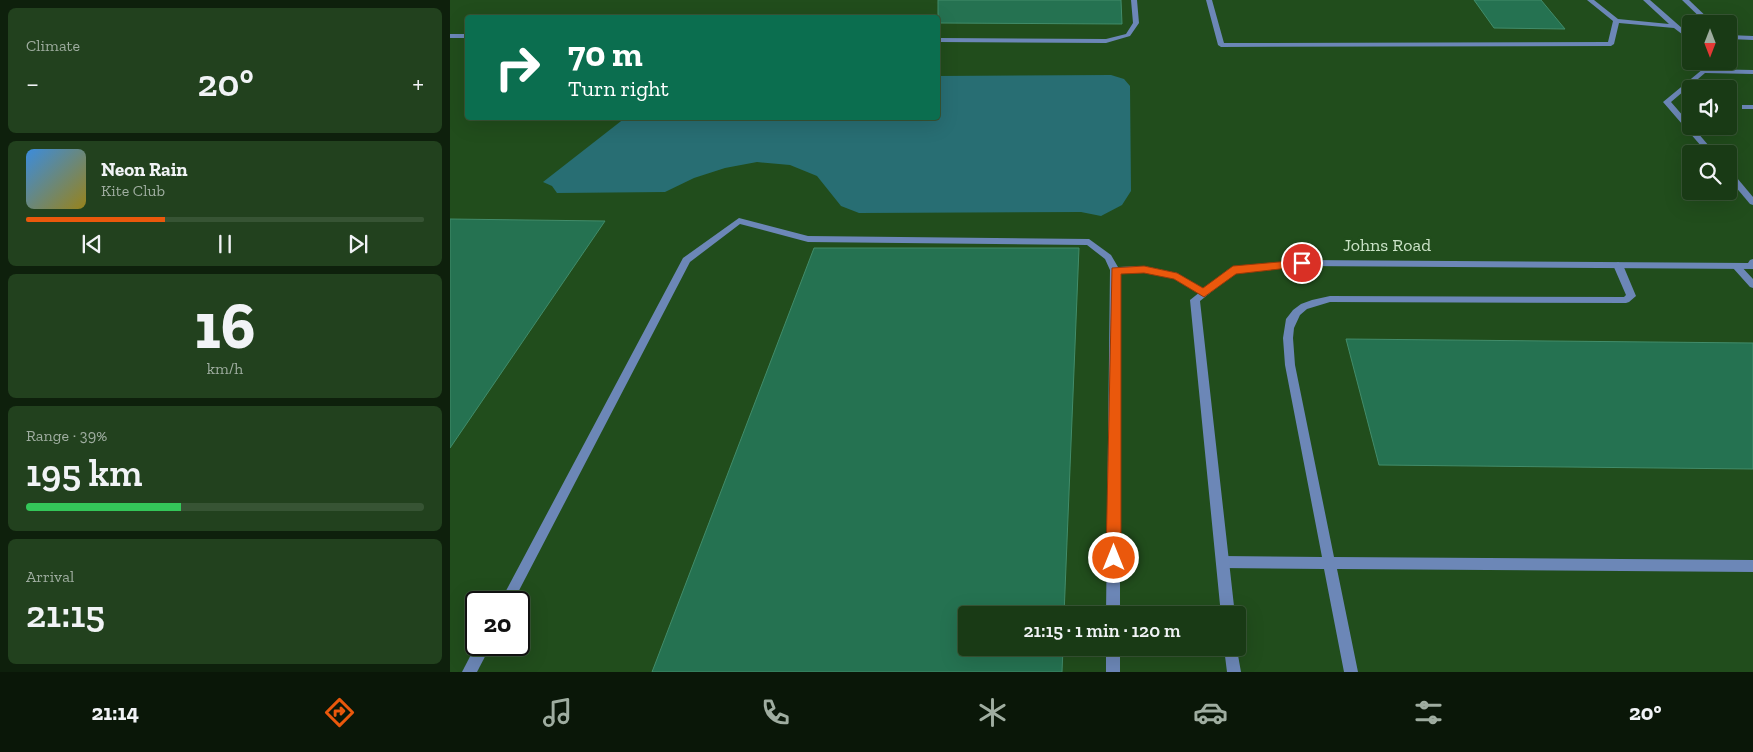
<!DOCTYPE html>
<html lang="en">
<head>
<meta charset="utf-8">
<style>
	body { margin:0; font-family:"Zilla Slab",serif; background:#22411e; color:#f1f3f6; height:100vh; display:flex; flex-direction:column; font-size:19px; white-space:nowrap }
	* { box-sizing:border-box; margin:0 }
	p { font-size:16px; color:#9fada0 }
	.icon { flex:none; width:28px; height:28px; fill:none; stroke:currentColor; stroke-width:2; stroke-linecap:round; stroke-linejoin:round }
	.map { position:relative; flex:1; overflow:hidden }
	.drawer { display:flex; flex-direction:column; gap:8px; padding:8px; background:#0e200c; width:450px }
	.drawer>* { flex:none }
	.banner { position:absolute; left:15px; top:15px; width:475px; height:105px; border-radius:5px; box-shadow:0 5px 20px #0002,0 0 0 1px #375434; background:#0b6e4f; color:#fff; overflow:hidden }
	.needle { width:32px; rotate:180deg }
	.controls { position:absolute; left:1232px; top:15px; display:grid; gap:10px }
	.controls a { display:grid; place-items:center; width:55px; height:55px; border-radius:5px; background:#193a15; box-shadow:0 5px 20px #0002,0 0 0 1px #375434; font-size:25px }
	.speed { position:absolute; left:15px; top:591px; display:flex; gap:10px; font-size:25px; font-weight:700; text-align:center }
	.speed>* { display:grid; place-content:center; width:65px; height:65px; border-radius:50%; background:#193a15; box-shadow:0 5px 20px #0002,0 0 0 1px #375434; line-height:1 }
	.speed .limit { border:2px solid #111; border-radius:8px; background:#fff; color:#111 }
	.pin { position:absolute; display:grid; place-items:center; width:42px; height:42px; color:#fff; margin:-21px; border:2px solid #fff; border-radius:50%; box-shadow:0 1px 5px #0007 }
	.me { position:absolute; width:55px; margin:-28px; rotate:0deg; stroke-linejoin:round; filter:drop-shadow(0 0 4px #0008) }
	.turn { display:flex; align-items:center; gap:18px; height:105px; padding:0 20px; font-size:22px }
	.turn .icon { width:65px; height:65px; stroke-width:2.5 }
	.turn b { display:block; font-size:35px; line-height:42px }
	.big { font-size:38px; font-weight:600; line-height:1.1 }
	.drawer .card { flex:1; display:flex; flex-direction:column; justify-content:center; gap:8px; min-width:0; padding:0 18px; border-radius:8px; background:#22411e }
	.drawer .dial { align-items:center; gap:0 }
	.dial b { font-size:65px; line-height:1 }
	.song { display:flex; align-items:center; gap:15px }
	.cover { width:60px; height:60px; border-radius:8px; background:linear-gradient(135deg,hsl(210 70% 55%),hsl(50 70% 35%)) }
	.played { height:5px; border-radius:2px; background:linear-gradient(90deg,#ea580c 35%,#375434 35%) }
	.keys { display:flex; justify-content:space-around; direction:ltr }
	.heat { display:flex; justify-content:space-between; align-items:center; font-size:28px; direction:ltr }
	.charge { height:8px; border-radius:4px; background:linear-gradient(90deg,#34c759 39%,#375434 0) }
	.trip { position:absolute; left:508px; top:606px; width:288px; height:50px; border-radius:5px; background:#193a15; box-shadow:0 5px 20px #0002,0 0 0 1px #375434; font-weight:600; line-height:50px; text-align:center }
	.tabs { display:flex; height:80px; justify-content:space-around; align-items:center; background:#0a1708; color:#9fada0 }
	.tabs .icon { width:35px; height:35px }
	.tabs .selected { color:#ea580c }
	.tabs b { font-size:22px; color:#f1f3f6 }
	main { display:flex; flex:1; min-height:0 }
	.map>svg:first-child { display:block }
</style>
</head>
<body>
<main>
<section class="drawer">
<div class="card"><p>Climate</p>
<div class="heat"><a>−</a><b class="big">20°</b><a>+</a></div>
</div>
<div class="card">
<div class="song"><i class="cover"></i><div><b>Neon Rain</b><p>Kite Club</p></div></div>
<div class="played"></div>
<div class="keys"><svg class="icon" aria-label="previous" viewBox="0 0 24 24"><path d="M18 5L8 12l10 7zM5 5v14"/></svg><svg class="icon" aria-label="pause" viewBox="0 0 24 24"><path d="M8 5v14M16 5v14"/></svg><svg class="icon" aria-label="next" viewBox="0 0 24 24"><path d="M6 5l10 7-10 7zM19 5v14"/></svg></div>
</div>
<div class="card dial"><b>16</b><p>km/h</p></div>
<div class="card"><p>Range · 39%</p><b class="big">195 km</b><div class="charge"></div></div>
<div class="card"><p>Arrival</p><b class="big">21:15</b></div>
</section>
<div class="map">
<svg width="1303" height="672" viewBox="0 0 1303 672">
	<rect width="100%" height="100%" fill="#214d1c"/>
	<polygon fill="#286e73" points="661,75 674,79 680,86 681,191 672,205 651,216 631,212 409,213 391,206 367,176 340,165 307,162 275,168 244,178 215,192 107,193 102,186 93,182 175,118 488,118 488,76"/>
	<g fill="#257251" stroke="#428c6a">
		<polygon points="488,0 671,0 672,24 488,23"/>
		<polygon points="1024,0 1091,0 1115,29 1044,28"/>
		<polygon points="0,219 155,221 0,448"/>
		<polygon points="364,248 629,248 614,615 516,615 516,648 613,648 612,672 202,672"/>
		<polygon points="896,339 1303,343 1303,469 929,465"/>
	</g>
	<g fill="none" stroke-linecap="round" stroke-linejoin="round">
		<g fill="#6c87b7" fill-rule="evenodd">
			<polygon points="681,0 687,0 689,23 680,36 656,43 488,42 488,38 656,39 676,34 683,23"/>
			<polygon points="756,0 762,0 774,43 1158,42 1163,21 1137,0 1144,0 1168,19 1219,24 1193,0 1200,0 1241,36 1241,41 1224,28 1169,23 1164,44 1161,46 771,47 768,45"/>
			<polygon points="1232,0 1239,0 1264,24 1257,24"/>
			<rect x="0" y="34" width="18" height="4"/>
			<polygon points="1279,35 1303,36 1303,40 1279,39"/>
			<polygon points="1263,61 1270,61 1281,71 1276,72"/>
			<rect x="1292" y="105" width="11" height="4"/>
			<polygon points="289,218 358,236 639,239 661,255 668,267 694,266 727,273 757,291 759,293 757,295 754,296 724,279 694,272 670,273 670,615 656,615 660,270 655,259 637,245 358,242 290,224 240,262 63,602 50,602 233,258"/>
			<polygon points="1168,262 1173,265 1186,296 1179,302 1176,303 880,302 857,309 850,315 844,328 843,338 845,365 884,557 1303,560 1303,572 887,569 908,672 894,672 874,569 772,568 768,566 766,562 768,558 772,556 872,557 835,365 833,338 836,319 843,310 851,304 862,300 880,296 1174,297 1176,295 1163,265"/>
			<polygon points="1286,263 1289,264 1303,279 1303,288 1300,287 1283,268 1281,266"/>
			<polygon points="26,645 41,645 27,672 12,672"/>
			<rect x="656" y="648" width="14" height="24"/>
		</g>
		<g fill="#6c87b7" fill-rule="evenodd">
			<polygon points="1253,69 1303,70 1303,74 1255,73 1221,102 1266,154 1258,154 1213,102"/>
			<polygon points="1279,172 1282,172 1303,197 1303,205 1300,204 1279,179"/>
			<polygon points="1303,259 1303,269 1301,269 852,266 785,273 750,301 785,615 771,615 740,300 780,268 852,260 1298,263 1300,260"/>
			<polygon points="786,644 791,672 777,672 774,648 786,648"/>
		</g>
	</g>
	<polygon fill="#ea580c" stroke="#983908" points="852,260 856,261 858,263 856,266 786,274 754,297 724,279 694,273 671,274 671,558 669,562 664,564 659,562 656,558 662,268 694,266 727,273 753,288 783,266"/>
	<g text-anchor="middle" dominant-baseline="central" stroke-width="5" stroke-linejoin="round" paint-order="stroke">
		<g font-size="18" fill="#cbe3c7" stroke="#214d1c">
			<text x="937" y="245">Johns Road</text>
		</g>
	</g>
</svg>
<div class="controls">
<a><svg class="needle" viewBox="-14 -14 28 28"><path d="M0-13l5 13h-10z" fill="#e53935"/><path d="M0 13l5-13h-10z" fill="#9fada0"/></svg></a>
<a><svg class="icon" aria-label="sound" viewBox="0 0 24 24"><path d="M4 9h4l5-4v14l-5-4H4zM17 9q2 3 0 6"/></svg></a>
<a><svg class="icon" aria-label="search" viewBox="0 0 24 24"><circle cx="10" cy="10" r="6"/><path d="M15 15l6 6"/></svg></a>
</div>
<div class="speed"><div class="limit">20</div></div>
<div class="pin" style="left:852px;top:263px;background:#d93025"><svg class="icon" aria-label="arrive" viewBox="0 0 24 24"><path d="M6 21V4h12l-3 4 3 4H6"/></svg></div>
<svg class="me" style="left:664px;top:558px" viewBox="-20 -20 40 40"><circle r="17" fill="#ea580c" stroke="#fff" stroke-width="3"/><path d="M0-11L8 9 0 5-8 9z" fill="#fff"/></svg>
<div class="trip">21:15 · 1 min · 120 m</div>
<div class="banner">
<div class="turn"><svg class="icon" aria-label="right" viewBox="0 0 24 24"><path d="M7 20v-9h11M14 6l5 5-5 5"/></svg><div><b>70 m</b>Turn right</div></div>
</div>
</div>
</main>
<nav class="tabs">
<b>21:14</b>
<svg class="icon selected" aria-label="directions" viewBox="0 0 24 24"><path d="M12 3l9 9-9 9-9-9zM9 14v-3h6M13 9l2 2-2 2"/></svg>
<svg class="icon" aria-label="music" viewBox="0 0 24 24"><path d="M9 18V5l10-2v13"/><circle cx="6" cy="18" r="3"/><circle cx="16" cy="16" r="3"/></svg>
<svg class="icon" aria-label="phone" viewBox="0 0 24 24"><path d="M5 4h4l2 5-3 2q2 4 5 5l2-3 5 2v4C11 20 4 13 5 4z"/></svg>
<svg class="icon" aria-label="climate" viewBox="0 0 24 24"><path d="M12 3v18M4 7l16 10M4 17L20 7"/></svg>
<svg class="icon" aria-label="car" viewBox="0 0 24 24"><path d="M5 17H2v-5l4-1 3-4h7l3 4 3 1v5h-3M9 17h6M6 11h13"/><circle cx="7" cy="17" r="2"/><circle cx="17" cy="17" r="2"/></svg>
<svg class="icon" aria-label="filters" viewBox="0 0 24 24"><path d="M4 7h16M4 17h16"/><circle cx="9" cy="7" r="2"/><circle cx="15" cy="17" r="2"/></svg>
<b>20°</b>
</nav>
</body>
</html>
